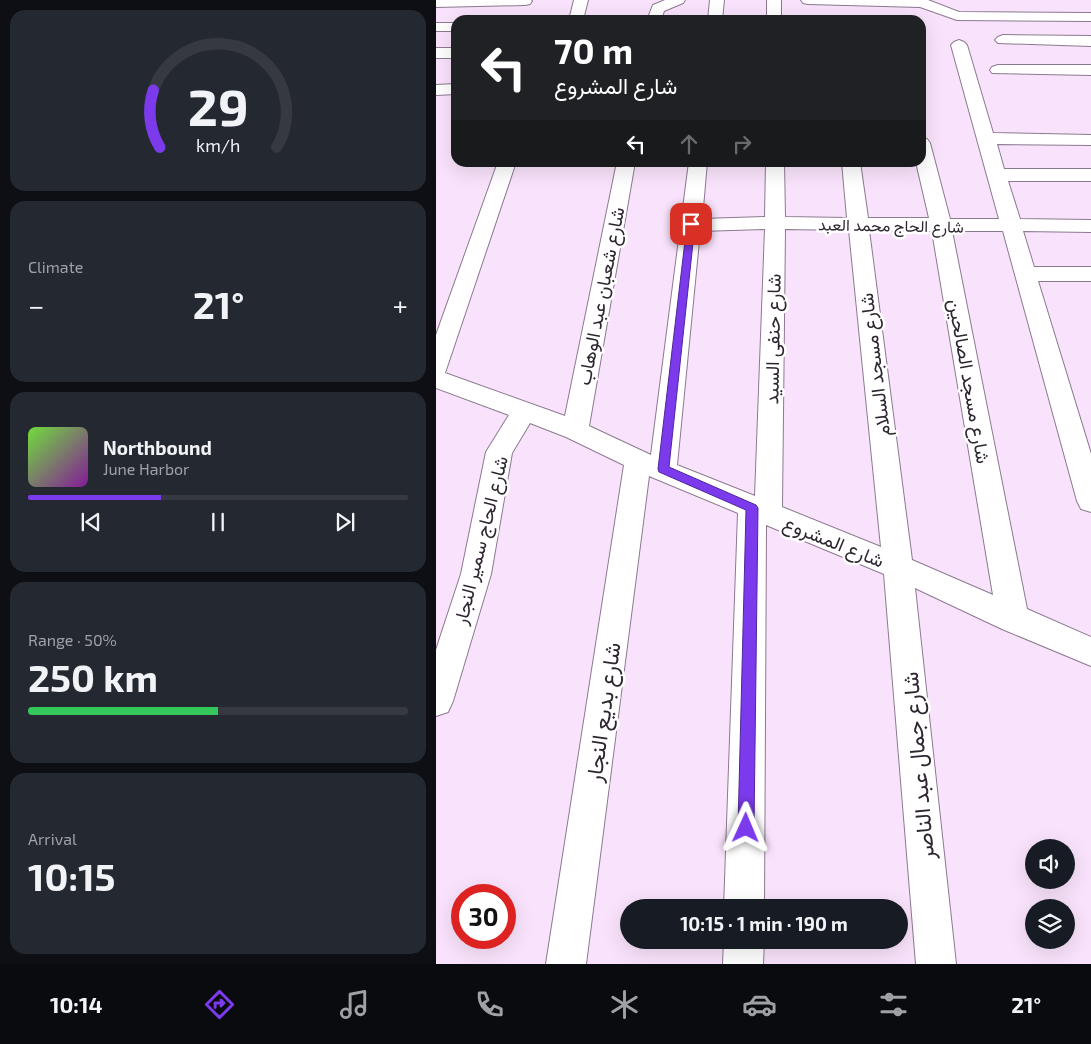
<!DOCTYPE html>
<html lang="en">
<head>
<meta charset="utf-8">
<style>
	body { margin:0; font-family:"Exo 2",Vazirmatn,sans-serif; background:#242831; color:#f1f3f6; height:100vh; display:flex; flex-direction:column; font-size:19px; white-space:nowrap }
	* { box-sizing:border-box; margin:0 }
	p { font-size:16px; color:#9ea1a6 }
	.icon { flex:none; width:28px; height:28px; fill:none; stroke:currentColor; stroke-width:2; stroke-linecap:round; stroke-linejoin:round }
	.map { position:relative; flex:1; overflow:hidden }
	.drawer { display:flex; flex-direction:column; gap:10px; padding:10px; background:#0d0f14; width:436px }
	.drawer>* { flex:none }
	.banner { position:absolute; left:15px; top:15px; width:475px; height:152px; border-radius:15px; box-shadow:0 5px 20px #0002; background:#202124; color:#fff; overflow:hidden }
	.buttons { position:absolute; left:589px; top:839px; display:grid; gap:10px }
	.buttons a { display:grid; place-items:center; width:50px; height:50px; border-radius:50%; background:#171b24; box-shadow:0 5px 20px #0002; font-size:25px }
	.speed { position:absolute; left:15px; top:884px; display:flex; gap:10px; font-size:25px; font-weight:700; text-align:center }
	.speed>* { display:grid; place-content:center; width:65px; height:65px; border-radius:50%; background:#171b24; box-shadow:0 5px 20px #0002; line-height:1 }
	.speed .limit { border:8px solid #d22; background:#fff; color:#111 }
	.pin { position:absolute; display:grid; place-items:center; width:42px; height:42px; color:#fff; margin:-21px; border-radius:10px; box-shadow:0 2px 8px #0006 }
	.me { position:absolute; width:55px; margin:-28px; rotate:1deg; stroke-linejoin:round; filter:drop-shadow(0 0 4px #0008) }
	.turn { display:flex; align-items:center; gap:18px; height:105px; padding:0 20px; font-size:22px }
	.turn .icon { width:65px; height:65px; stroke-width:2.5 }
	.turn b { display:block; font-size:35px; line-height:42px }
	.lanes { display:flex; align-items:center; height:48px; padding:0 20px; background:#0003; justify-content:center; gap:25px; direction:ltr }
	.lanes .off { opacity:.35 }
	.big { font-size:38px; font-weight:700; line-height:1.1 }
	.drawer .widget { flex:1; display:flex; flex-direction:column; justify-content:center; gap:8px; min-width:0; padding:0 18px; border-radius:15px; background:#242831 }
	.drawer .dial { align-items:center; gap:0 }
	.dial svg { height:130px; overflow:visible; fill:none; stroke:#363941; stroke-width:7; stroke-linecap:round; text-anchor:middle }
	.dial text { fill:#f1f3f6; stroke:none }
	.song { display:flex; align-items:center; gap:15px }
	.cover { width:60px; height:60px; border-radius:8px; background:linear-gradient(135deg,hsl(100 70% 55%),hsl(290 70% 35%)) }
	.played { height:5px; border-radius:2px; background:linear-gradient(90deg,#7c3aed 35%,#363941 35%) }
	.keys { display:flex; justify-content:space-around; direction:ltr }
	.heat { display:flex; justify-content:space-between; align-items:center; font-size:28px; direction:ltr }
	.charge { height:8px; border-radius:4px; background:linear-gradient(90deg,#34c759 50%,#363941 0) }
	.trip { position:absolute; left:184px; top:899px; width:288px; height:50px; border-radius:25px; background:#171b24; box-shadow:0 5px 20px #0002; font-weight:700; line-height:50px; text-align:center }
	.dock { display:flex; height:80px; justify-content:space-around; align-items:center; background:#090b0e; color:#9ea1a6 }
	.dock .icon { width:35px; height:35px }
	.dock .on { color:#7c3aed }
	.dock b { font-size:22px; color:#f1f3f6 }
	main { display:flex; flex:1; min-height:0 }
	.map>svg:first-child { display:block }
</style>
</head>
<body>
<main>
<section class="drawer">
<div class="widget dial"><svg viewBox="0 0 100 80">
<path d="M14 69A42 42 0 1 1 86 69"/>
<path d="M14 69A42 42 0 0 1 10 34" stroke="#7c3aed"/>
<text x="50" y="56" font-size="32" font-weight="700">29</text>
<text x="50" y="72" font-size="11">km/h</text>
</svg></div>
<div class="widget"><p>Climate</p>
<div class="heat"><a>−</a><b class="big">21°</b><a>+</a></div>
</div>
<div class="widget">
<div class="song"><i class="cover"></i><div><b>Northbound</b><p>June Harbor</p></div></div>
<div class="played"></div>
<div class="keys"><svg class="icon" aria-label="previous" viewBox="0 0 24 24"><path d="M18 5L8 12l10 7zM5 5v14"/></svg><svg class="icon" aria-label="pause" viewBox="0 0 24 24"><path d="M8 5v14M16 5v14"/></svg><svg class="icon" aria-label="next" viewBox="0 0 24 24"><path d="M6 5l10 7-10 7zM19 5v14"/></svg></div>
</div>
<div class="widget"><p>Range · 50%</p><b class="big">250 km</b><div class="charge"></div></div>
<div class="widget"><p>Arrival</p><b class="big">10:15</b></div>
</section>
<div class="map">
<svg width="655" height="964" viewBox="0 0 655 964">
	<rect width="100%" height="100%" fill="#f9e3fc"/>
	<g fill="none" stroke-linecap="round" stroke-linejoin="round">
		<defs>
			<g id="minor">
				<polygon points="0,0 95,0 96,1 94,4 89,5 0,7"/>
				<polygon points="138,0 152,0 147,20 133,20"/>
				<polygon points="229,0 249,0 247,3 228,11 225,20 211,20 217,5"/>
				<polygon points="274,0 288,0 286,20 272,20"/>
				<rect x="331" y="0" width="14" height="20"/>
				<polygon points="365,0 492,0 523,12 655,13 655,21 521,20 484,7 372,4 367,3"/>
				<rect x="0" y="23" width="20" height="8"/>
				<polygon points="567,35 655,36 655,46 562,43 559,40 562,37"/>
				<path d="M 523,40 L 528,42 L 531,45 L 557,133 L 655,135 L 655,145 L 561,144 L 568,169 L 655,169 L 655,181 L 572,181 L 584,219 L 655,220 L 655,232 L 587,231 L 598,267 L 655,267 L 655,281 L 602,281 L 655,454 L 655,512 L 645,509 L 641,501 L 567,231 L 516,231 L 591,609 L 655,637 L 655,666 L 566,629 L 479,588 L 520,964 L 480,964 L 448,574 L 330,525 L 328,908 L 288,908 L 302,513 L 213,476 L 150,964 L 110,964 L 188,465 L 130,437 L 94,423 L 76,453 L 55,574 L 17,701 L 12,712 L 0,716 L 0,650 L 25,574 L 50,452 L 73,415 L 0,388 L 0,335 L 62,162 L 80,162 L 9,373 L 129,416 L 181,162 L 199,162 L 153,426 L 215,455 L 253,162 L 271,162 L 266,219 L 329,217 L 330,162 L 348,162 L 349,217 L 411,218 L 406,162 L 424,162 L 432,218 L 493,218 L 480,162 L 485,162 L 485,138 L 491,139 L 494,143 L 514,219 L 563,219 L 515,45 L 518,42 ZM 329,229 L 319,496 L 241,465 L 264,231 ZM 349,229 L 413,230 L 445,547 L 346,507 ZM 433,230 L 496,231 L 557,595 L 476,560 Z"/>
				<rect x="0" y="48" width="20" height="10"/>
				<polygon points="562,65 655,65 655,75 556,73 554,70 556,67"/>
				<polygon points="20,84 20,94 0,95 0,85"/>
				<polygon points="288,940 328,940 327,964 287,964"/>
			</g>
		</defs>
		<use href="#minor" stroke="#8c7990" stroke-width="2"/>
		<use href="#minor" fill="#fff" fill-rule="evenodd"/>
	</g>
	<polygon fill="#7c3aed" stroke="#51269a" points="255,222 259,224 233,467 320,505 322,508 318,828 315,833 310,835 304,833 302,828 310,510 223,472 222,469 251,224"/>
	<g text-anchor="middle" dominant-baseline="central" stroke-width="5" stroke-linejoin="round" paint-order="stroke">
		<g font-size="16" fill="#2d252f" stroke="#fff">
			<text transform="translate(455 225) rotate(1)">شارع الحاج محمد العبد</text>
		</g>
		<g font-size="19" fill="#2d252f" stroke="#fff">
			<text transform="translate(164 296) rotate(-79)">شارع شعبان عبد الوهاب</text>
			<text transform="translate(336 339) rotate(-89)">شارع حنفى السيد</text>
			<text transform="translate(438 365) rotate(-97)">شارع مسجد السلام</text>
			<text transform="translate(534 381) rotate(80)">شارع مسجد الصالحين</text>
			<text transform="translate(44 540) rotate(-76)">شارع الحاج سمير النجار</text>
			<text transform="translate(398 541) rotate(22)">شارع المشروع</text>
		</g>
		<g font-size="22" fill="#2d252f" stroke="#fff">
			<text transform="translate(166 712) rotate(-82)">شارع بديع النجار</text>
			<text transform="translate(481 766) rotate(-95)">شارع جمال عبد الناصر</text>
		</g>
	</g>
</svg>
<div class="buttons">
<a><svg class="icon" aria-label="sound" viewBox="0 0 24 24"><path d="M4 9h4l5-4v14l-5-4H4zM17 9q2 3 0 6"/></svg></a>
<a><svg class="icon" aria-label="layers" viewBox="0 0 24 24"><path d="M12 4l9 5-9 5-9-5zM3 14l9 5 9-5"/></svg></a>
</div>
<div class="speed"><div class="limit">30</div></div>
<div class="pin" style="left:255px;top:224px;background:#d93025"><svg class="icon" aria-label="arrive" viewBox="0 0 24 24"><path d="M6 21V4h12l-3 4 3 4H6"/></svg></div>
<svg class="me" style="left:310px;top:828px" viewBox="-20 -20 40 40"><path d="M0-17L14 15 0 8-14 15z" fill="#7c3aed" stroke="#fff" stroke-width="4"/></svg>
<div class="trip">10:15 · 1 min · 190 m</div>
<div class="banner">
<div class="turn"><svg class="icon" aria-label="left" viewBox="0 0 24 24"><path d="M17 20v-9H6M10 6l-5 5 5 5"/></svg><div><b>70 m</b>شارع المشروع</div></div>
<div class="lanes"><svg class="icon" aria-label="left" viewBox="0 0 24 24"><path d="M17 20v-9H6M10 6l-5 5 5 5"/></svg><svg class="icon off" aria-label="ahead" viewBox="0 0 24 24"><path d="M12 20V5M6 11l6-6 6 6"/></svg><svg class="icon off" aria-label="right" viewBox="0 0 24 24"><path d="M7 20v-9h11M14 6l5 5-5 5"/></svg></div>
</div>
</div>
</main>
<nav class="dock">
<b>10:14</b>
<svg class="icon on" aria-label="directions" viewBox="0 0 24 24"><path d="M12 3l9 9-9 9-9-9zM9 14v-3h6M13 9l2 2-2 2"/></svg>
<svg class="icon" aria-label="music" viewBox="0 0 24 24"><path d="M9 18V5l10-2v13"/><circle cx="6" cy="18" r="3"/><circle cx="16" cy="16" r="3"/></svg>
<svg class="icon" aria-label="phone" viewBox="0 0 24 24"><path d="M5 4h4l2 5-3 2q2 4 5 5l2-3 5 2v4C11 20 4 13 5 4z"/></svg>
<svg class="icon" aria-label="climate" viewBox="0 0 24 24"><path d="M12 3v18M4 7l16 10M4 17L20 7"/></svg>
<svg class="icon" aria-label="car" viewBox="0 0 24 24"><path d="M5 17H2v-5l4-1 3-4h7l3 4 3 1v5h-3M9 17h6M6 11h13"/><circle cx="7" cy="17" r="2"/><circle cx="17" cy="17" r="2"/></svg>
<svg class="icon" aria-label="filters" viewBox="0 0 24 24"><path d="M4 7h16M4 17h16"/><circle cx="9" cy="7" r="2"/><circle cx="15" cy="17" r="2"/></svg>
<b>21°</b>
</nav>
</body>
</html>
